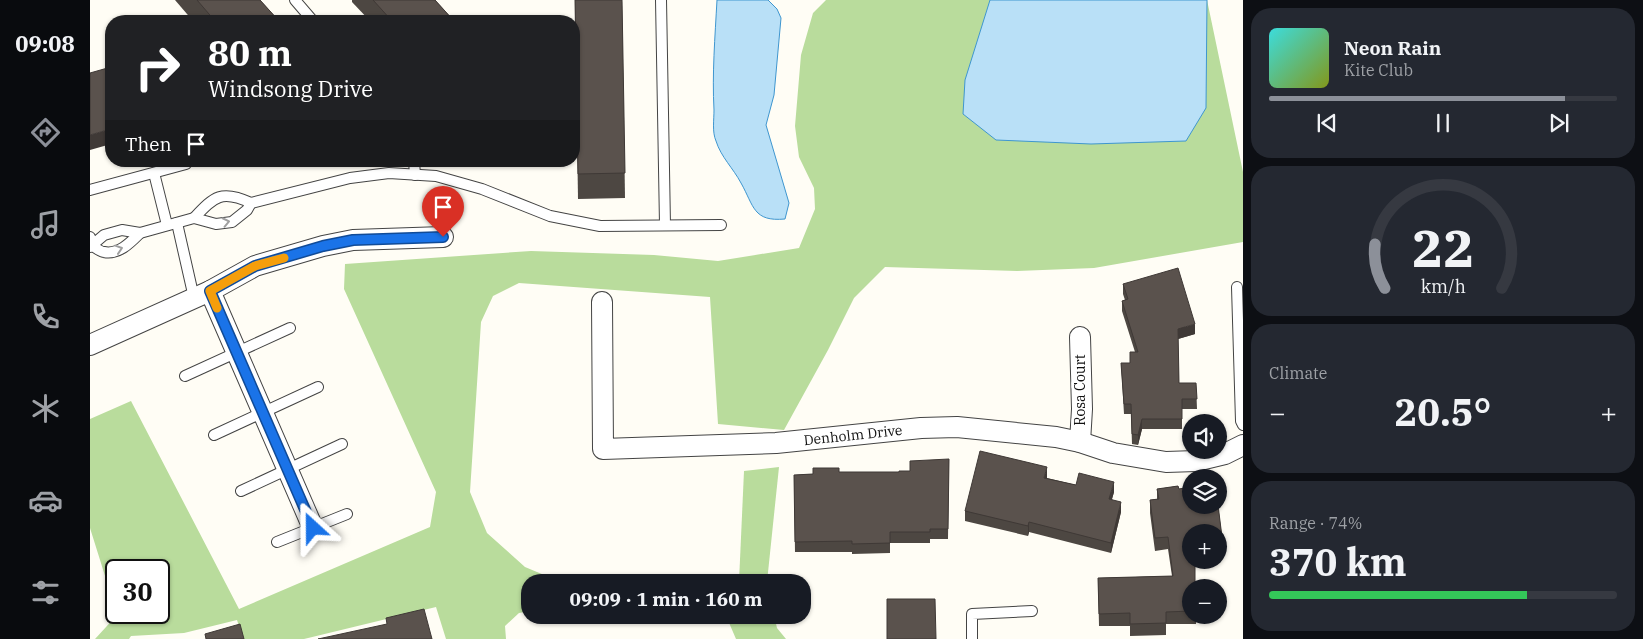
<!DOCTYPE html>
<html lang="en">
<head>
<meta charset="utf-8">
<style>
	body { margin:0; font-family:"IBM Plex Serif",serif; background:#242831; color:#f1f3f6; height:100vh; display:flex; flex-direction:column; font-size:19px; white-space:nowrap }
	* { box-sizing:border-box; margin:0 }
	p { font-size:16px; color:#9ea1a6 }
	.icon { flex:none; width:28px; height:28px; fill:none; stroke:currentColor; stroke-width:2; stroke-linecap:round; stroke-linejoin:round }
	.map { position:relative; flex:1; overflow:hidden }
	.sheet { display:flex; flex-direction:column; gap:8px; padding:8px; background:#0d0f14; width:400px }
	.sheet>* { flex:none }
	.top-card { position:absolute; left:15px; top:15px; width:475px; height:152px; border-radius:20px; box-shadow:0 1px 4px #0004; background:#202124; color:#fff; overflow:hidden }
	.controls { position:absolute; left:1092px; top:414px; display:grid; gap:10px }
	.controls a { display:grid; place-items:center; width:45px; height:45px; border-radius:50%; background:#171b24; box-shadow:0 1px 4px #0004; font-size:25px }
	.speed { position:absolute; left:15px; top:559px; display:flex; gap:10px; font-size:25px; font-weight:700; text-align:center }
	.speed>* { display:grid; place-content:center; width:65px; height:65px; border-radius:50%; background:#171b24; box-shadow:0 1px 4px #0004; line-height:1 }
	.speed .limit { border:2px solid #111; border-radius:8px; background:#fff; color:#111 }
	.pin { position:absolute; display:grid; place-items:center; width:42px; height:42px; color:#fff; margin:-51px -21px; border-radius:50% 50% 50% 0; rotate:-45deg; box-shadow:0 0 5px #0007 }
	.pin .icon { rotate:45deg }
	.me { position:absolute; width:55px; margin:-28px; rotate:336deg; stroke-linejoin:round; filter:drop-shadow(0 0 4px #0008) }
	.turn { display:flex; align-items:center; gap:18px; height:105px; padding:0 20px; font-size:22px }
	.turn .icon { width:65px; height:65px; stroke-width:2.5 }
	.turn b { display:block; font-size:35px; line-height:42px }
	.then { display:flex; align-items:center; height:48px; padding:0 20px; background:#0003; gap:10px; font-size:19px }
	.big { font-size:38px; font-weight:800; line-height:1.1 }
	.sheet .widget { flex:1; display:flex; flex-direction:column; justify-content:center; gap:8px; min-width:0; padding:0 18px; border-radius:20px; background:#242831 }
	.sheet .dial { align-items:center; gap:0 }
	.dial svg { height:130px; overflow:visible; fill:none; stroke:#363941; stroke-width:7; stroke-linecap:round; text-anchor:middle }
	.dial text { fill:#f1f3f6; stroke:none }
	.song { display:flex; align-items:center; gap:15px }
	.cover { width:60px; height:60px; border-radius:8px; background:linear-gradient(135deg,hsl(180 70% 55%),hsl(70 70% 35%)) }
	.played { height:5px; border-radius:2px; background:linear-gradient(90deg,#8c9099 85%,#363941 85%) }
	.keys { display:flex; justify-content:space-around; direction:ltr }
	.heat { display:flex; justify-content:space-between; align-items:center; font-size:28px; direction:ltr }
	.charge { height:8px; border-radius:4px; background:linear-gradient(90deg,#34c759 74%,#363941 0) }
	.trip { position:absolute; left:431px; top:574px; width:290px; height:50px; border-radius:20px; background:#171b24; box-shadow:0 1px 4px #0004; font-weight:800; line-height:50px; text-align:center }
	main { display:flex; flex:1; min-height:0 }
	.tabs { display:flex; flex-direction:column; width:90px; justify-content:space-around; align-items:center; background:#090b0e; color:#9ea1a6 }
	.tabs .icon { width:35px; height:35px }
	.tabs .on { color:#8c9099 }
	.tabs b { font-size:22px; color:#f1f3f6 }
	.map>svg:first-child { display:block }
</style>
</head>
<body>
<main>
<nav class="tabs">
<b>09:08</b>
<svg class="icon on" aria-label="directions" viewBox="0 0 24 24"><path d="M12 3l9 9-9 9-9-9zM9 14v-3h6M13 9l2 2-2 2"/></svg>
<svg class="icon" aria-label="music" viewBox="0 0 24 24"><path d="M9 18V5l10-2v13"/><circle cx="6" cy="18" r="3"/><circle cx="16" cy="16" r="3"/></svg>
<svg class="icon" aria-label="phone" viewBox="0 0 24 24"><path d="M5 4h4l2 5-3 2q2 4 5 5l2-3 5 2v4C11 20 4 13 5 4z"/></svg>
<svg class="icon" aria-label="climate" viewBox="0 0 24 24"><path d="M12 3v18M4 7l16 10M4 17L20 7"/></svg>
<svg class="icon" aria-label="car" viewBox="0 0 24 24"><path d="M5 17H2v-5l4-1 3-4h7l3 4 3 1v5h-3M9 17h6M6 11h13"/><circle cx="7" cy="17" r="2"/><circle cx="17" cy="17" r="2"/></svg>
<svg class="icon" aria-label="filters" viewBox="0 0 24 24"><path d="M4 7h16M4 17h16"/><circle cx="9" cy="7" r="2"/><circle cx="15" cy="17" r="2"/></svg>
</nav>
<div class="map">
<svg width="1153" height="639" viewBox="0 0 1153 639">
	<rect width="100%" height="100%" fill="#fffdf5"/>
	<g fill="#b9dc9c">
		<polygon points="736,0 1117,0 1153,172 1153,242 1004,268 927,271 795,267 764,298 738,350 694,430 628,424 620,297 429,283 403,296 391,322 380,492 397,533 435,567 471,582 440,582 440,611 429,613 415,626 416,639 356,639 346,607 214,639 153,639 147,620 94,633 41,636 39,639 5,639 27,615 27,613 69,612 69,570 26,570 26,611 0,528 0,419 41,401 149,609 340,527 346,492 254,289 255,264 441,251 564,255 628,261 709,248 725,209 724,188 709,157 705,126 711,55 723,13"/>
		<polygon points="689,467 677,582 649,582 654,471"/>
		<polygon points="618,615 684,615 687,628 696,639 646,639 637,618"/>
	</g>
	<g fill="#b9e0f7" stroke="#3f96cf">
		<path d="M 627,0 L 678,0 L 687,9 L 691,18 L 684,95 L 676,125 L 699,203 L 695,219 C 663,222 664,206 651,183 C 643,168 631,157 626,141 C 622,132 624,120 624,110 C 622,74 625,37 627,0 Z"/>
		<polygon points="900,0 1117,0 1116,108 1096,141 1001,144 906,140 873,114 875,80"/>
	</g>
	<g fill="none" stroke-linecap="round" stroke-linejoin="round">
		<defs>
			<g id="service">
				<polyline points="205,0 223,21"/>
				<polyline points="571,0 575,225"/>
				<polyline points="324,161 325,175"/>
				<polyline points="64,173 77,225"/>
				<polyline points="0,190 96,164"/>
				<path d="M 104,218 C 124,197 131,189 161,203 L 260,178 L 299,173 L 346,176 L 392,189 L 460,216 L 510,226 L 631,225"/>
				<polyline points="87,223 104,298"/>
				<path d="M 0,237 L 3,246 C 6,248 11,252 14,252 C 29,255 41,242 50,233"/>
				<polyline points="0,247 14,235 32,230 50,233 104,218 126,224 142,222 157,210 161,203"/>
				<polyline points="1147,287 1151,421 1153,425"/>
				<polyline points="95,376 200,328"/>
				<polyline points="124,435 228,387"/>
				<polyline points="151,491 252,444"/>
				<polyline points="187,542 257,514"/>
				<polyline points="882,639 882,614 942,611"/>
			</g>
			<g id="minor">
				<polyline points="120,291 223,528"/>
				<polyline points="512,302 513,449 686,443 831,428 867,427 966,437 990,442 1023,453 1076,462 1106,461 1135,454 1153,445"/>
				<polyline points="0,345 120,291 165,266 233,246 263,240 353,237"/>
				<polyline points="990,442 992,409 990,337"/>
			</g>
		</defs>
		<use href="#service" stroke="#444" stroke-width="12"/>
		<use href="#minor" stroke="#444" stroke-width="22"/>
		<use href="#service" stroke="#fff" stroke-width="10"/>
		<use href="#minor" stroke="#fff" stroke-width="20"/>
	</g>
	<g fill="#4d4742">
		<polygon points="85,0 170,0 189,21 103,21"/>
		<polygon points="262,0 345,0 364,21 280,21 262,2"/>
		<polygon points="485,0 532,0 535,198 488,199"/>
		<polygon points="1033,284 1105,334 1088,339 1089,383 1106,383 1107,409 1092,409 1092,429 1052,429 1048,445 1042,444 1041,414 1034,414 1031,363 1040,363 1045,352 1032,311 1032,301 1035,300 1033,294"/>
		<polygon points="859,459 858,539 840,539 840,543 800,543 800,553 762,554 762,552 705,552 704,475 723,474 749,472 809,472 820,471"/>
		<polygon points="957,478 986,485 1024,492 1022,499 1031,512 1021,553 939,532 938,536 875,521 875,511"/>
		<polygon points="1088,486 1089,489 1101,487 1101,505 1128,505 1132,537 1132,550 1129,550 1129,532 1101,532 1101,560 1107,560 1105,560 1105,588 1101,588 1101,615 1106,615 1106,624 1076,624 1076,635 1040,636 1040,626 1009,626 1008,578 1082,576 1078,549 1065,551 1060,513 1060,500 1067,499 1067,489"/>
	</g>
	<g fill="#3f3936">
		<polygon points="21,129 21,144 0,150 0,135"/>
		<polygon points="1105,324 1105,334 1088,339 1088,329"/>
		<polygon points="1052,419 1052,429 1048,445 1048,435"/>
		<polygon points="957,467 957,478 954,488 954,478"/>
		<polygon points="1024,482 1024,492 1019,509 1019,499"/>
		<polygon points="1031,502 1031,512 1021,553 1021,543"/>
		<polygon points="939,522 939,532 938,536 938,526"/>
	</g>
	<g fill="#5a524d" stroke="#3f3936">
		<polygon points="107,0 170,0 189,21 125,21"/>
		<polygon points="283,0 345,0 364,21 302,21"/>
		<polygon points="485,0 532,0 535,173 488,174"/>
		<polygon points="21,67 21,129 0,135 0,73"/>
		<polygon points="1088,268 1105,324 1088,329 1089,383 1106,383 1107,399 1092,399 1092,419 1052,419 1048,435 1042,434 1041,404 1034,404 1031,363 1040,363 1040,352 1048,352 1032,301 1038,299 1033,284"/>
		<polygon points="890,451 957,467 954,478 986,485 989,473 1024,482 1019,499 1031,502 1021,543 939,522 938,526 875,511"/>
		<polygon points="859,459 858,529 840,529 840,532 800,532 800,543 762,544 762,541 705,542 704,475 723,474 723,468 749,468 749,472 809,472 809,471 820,471 820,461"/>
		<polygon points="1088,486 1089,489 1101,487 1101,505 1128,505 1132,537 1129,537 1129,532 1101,532 1101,560 1105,560 1105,588 1101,588 1101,611 1076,612 1076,623 1040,624 1040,613 1009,614 1008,578 1083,576 1078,537 1065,538 1060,500 1069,499 1067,489"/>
		<polygon points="797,599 845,599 846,639 797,639"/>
		<polygon points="334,609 342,639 228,639 297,624 296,618"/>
		<polygon points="150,624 154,639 116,639 115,634"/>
	</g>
	<defs><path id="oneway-chevron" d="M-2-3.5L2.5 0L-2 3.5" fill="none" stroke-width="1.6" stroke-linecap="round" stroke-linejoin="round" transform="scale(1.25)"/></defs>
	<g stroke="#a0a0a0">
		<use href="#oneway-chevron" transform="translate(136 222) rotate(-12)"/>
		<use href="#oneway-chevron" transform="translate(29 249) rotate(-18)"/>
	</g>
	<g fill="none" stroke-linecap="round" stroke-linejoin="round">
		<defs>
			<polyline id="route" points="223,528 120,291 165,266 233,246 263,240 353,237"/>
		</defs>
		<use href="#route" stroke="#114b97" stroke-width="12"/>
		<use href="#route" stroke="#1a73e8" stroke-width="9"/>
		<polyline stroke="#f59e0b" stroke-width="9" points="127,308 120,291 165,266 194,258"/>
	</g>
	<g text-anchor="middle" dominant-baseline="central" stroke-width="5" stroke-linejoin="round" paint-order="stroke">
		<g font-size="14" fill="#111" stroke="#fff">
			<text transform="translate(990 390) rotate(-90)">Rosa Court</text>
			<text transform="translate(763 435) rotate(-6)">Denholm Drive</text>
		</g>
	</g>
</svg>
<div class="controls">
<a><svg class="icon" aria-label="sound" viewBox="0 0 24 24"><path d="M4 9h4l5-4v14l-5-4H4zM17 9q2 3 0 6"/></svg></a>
<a><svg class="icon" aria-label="layers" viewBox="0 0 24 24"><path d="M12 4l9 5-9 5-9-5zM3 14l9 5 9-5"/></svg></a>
<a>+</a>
<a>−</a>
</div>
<div class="speed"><div class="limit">30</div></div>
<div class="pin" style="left:353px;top:237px;background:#d93025"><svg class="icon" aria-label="arrive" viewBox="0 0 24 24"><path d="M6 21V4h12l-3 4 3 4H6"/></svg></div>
<svg class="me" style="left:223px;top:528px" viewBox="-20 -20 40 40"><path d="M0-17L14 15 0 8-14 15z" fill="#1a73e8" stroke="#fff" stroke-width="4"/></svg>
<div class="trip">09:09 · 1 min · 160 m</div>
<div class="top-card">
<div class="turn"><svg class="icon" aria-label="right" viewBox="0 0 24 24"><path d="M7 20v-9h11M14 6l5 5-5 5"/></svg><div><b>80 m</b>Windsong Drive</div></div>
<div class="then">Then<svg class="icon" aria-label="arrive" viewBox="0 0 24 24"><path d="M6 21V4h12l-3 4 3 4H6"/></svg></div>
</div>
</div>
<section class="sheet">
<div class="widget">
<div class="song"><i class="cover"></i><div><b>Neon Rain</b><p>Kite Club</p></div></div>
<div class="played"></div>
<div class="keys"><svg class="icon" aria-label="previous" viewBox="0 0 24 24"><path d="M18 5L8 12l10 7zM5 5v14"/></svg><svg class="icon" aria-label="pause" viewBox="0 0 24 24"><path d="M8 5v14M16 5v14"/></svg><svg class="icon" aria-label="next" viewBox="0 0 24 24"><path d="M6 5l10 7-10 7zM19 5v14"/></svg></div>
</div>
<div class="widget dial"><svg viewBox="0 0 100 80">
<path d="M14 69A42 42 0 1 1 86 69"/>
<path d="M14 69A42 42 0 0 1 8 42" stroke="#8c9099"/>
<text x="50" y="56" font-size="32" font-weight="700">22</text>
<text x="50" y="72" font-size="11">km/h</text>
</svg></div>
<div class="widget"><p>Climate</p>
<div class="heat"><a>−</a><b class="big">20.5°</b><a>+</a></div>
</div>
<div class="widget"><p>Range · 74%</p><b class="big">370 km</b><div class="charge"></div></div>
</section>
</main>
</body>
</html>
